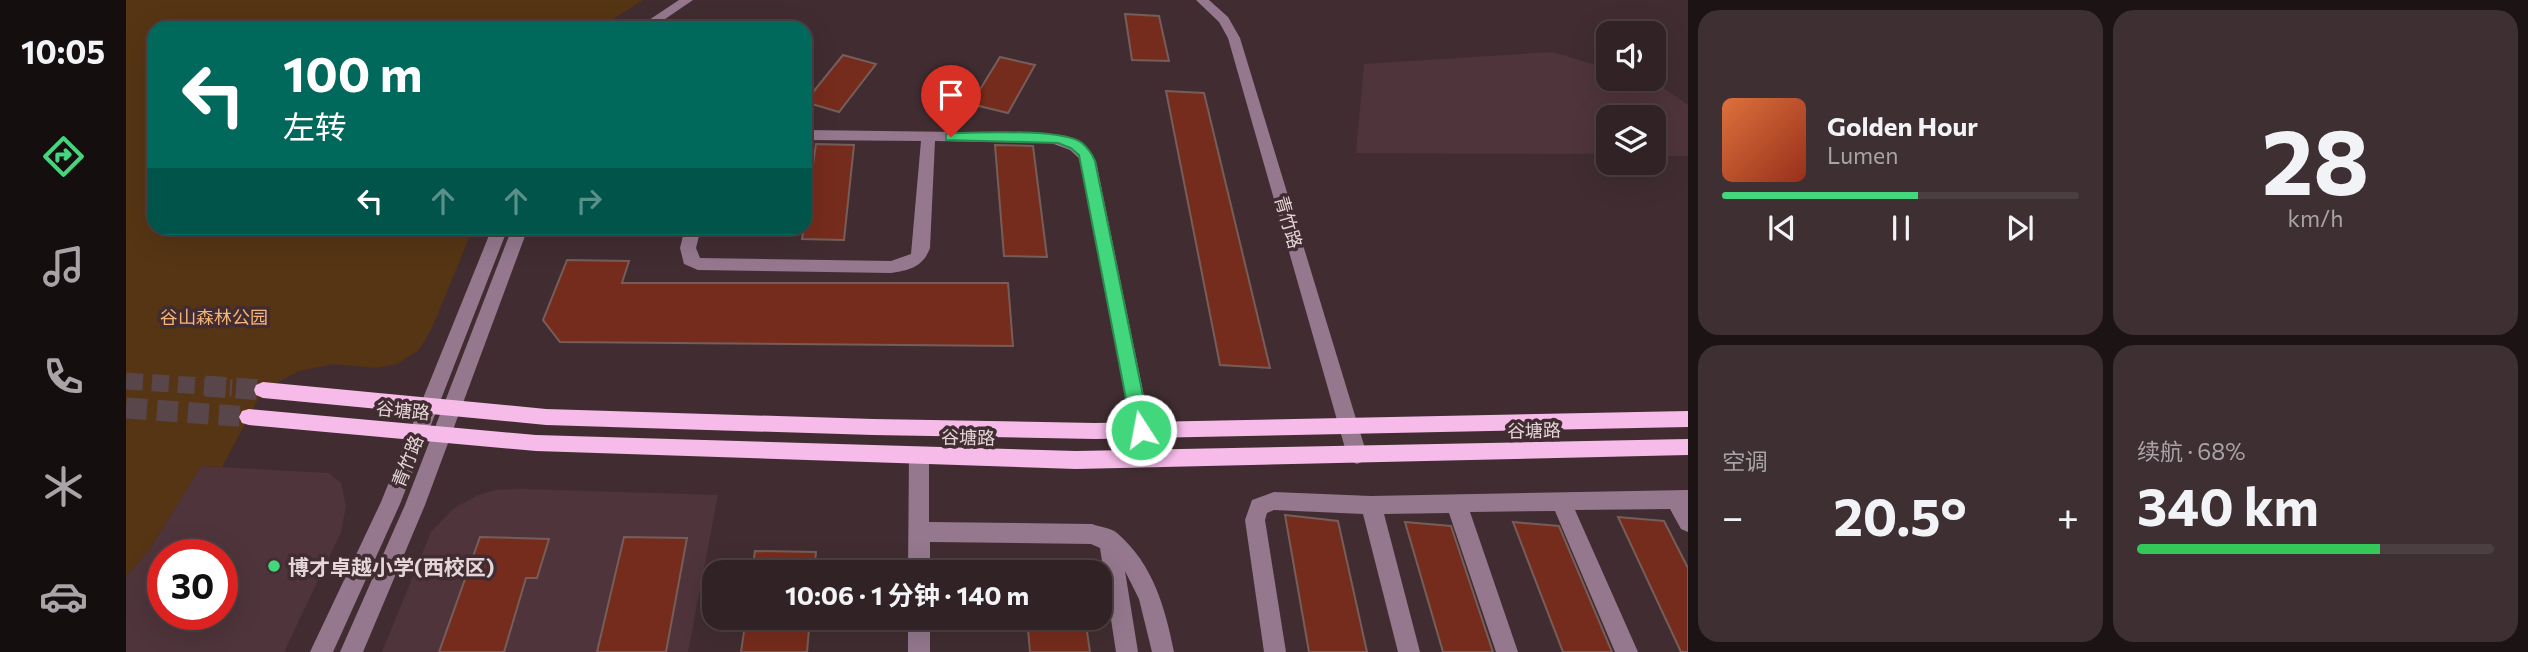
<!DOCTYPE html>
<html lang="zh">
<head>
<meta charset="utf-8">
<style>
	body { margin:0; font-family:Commissioner,"Noto Sans SC",sans-serif; background:#3d2f32; color:#f1f3f6; height:100vh; display:flex; flex-direction:column; font-size:26px; white-space:nowrap }
	* { box-sizing:border-box; margin:0 }
	p { font-size:23px; color:#a8a4a7 }
	.icon { flex:none; width:38px; height:38px; fill:none; stroke:currentColor; stroke-width:2; stroke-linecap:round; stroke-linejoin:round }
	.map { position:relative; flex:1; overflow:hidden }
	.panel { display:flex; flex-direction:column; gap:10px; padding:10px; background:#1b1314; width:840px }
	.panel>* { flex:none }
	.banner { position:absolute; left:21px; top:21px; width:665px; height:214px; border-radius:21px; box-shadow:0 7px 28px #0002,0 0 0 2px #4c3f42; background:#00695c; color:#fff; overflow:hidden }
	.controls { position:absolute; left:1470px; top:21px; display:grid; gap:14px }
	.controls a { display:grid; place-items:center; width:70px; height:70px; border-radius:14px; background:#312225; box-shadow:0 7px 28px #0002,0 0 0 2px #4c3f42; font-size:35px }
	.speed { position:absolute; left:21px; top:539px; display:flex; gap:14px; font-size:35px; font-weight:700; text-align:center }
	.speed>* { display:grid; place-content:center; width:91px; height:91px; border-radius:50%; background:#312225; box-shadow:0 7px 28px #0002,0 0 0 2px #4c3f42; line-height:1 }
	.speed .limit { border:10px solid #d22; background:#fff; color:#111 }
	.pin { position:absolute; display:grid; place-items:center; width:60px; height:60px; color:#fff; margin:-72px -30px; border-radius:50% 50% 50% 0; rotate:-45deg; box-shadow:0 0 7px #0007 }
	.pin .icon { rotate:45deg }
	.me { position:absolute; width:77px; margin:-38px; rotate:349deg; stroke-linejoin:round; filter:drop-shadow(0 0 5px #0008) }
	.turn { display:flex; align-items:center; gap:24px; height:147px; padding:0 21px; font-size:32px }
	.turn .icon { width:91px; height:91px; stroke-width:2.5 }
	.turn b { display:block; font-size:49px; line-height:60px }
	.lanes { display:flex; align-items:center; height:66px; padding:0 21px; background:#0003; justify-content:center; gap:35px; direction:ltr }
	.lanes .off { opacity:.35 }
	.big { font-size:52px; font-weight:700; line-height:1.1 }
	.panel .card { flex:1; display:flex; flex-direction:column; justify-content:center; gap:10px; min-width:0; padding:0 24px; border-radius:21px; background:#3d2f32 }
	.panel .dial { align-items:center; gap:0 }
	.dial b { font-size:91px; line-height:1 }
	.song { display:flex; align-items:center; gap:21px }
	.cover { width:84px; height:84px; border-radius:10px; background:linear-gradient(135deg,hsl(20 70% 55%),hsl(10 70% 35%)) }
	.played { height:7px; border-radius:4px; background:linear-gradient(90deg,#42d77c 55%,#4c3f42 55%) }
	.keys { display:flex; justify-content:space-around; direction:ltr }
	.heat { display:flex; justify-content:space-between; align-items:center; font-size:38px; direction:ltr }
	.charge { height:10px; border-radius:5px; background:linear-gradient(90deg,#34c759 68%,#4c3f42 0) }
	.panel .tiles { flex:1; display:grid; gap:10px; grid-template-columns:repeat(2,1fr) }
	.trip { position:absolute; left:576px; top:560px; width:410px; height:70px; border-radius:21px; background:#312225; box-shadow:0 7px 28px #0002,0 0 0 2px #4c3f42; font-weight:700; line-height:70px; text-align:center }
	main { display:flex; flex:1; min-height:0 }
	.tabs { display:flex; flex-direction:column; width:126px; justify-content:space-around; align-items:center; background:#140e0f; color:#a8a4a7 }
	.tabs .icon { width:49px; height:49px }
	.tabs .active { color:#42d77c }
	.tabs b { font-size:32px; color:#f1f3f6 }
	.map>svg:first-child { display:block }
</style>
</head>
<body>
<main>
<nav class="tabs">
<b>10:05</b>
<svg class="icon active" aria-label="directions" viewBox="0 0 24 24"><path d="M12 3l9 9-9 9-9-9zM9 14v-3h6M13 9l2 2-2 2"/></svg>
<svg class="icon" aria-label="music" viewBox="0 0 24 24"><path d="M9 18V5l10-2v13"/><circle cx="6" cy="18" r="3"/><circle cx="16" cy="16" r="3"/></svg>
<svg class="icon" aria-label="phone" viewBox="0 0 24 24"><path d="M5 4h4l2 5-3 2q2 4 5 5l2-3 5 2v4C11 20 4 13 5 4z"/></svg>
<svg class="icon" aria-label="climate" viewBox="0 0 24 24"><path d="M12 3v18M4 7l16 10M4 17L20 7"/></svg>
<svg class="icon" aria-label="car" viewBox="0 0 24 24"><path d="M5 17H2v-5l4-1 3-4h7l3 4 3 1v5h-3M9 17h6M6 11h13"/><circle cx="7" cy="17" r="2"/><circle cx="17" cy="17" r="2"/></svg>
</nav>
<div class="map">
<svg width="1562" height="652" viewBox="0 0 1562 652">
	<rect width="100%" height="100%" fill="#412d31"/>
	<g fill="#4f343b" fill-rule="evenodd">
		<polygon points="1427,52 1482,69 1482,79 1513,79 1533,85 1562,105 1562,156 1528,156 1528,117 1482,117 1482,154 1230,153 1238,64"/>
		<path d="M 75,466 L 202,473 L 215,483 L 220,506 L 215,532 L 158,652 L 0,652 L 0,577 L 24,549 ZM 37,555 L 96,555 L 96,614 L 37,614 Z"/>
		<polygon points="395,489 592,495 562,652 256,652 305,532 328,508 350,496 369,490"/>
	</g>
	<polygon fill="#563514" points="0,0 517,0 473,28 28,28 28,228 347,228 306,328 293,350 271,364 250,368 207,364 173,371 137,390 96,467 75,466 24,549 0,577"/>
	<g fill="#762c1c" stroke="#755e59" stroke-width="2">
		<polygon points="999,14 1033,16 1043,61 1006,60"/>
		<polygon points="717,55 750,64 713,112 679,102"/>
		<polygon points="874,57 909,65 882,113 845,104"/>
		<polygon points="1040,91 1078,93 1144,368 1094,365"/>
		<polygon points="690,144 728,145 718,240 676,239"/>
		<polygon points="869,145 907,146 921,257 878,256"/>
		<polygon points="441,260 503,261 496,283 882,283 887,346 434,342 417,320"/>
		<polygon points="1159,515 1212,521 1241,652 1183,652"/>
		<polygon points="1492,517 1538,521 1562,568 1562,652 1555,652"/>
		<polygon points="1279,522 1325,526 1367,652 1317,652"/>
		<polygon points="1387,522 1433,526 1486,652 1437,652"/>
		<polygon points="354,537 423,539 411,578 400,578 378,652 313,652"/>
		<polygon points="498,537 561,538 540,652 471,652"/>
		<polygon points="629,551 690,552 688,572 626,572"/>
		<polygon points="620,618 684,618 681,652 615,652"/>
		<polygon points="901,618 959,618 964,652 904,652"/>
	</g>
	<g fill="none" stroke-linecap="round" stroke-linejoin="round">
		<polyline stroke="#59464a" stroke-width="17" stroke-dasharray="17 9" stroke-linecap="butt" points="0,381 106,388"/>
		<g stroke="#59464a" stroke-width="21" stroke-dasharray="21 10" stroke-linecap="butt">
			<polyline points="79,386 137,390"/>
			<polyline points="0,408 123,417"/>
		</g>
		<g fill="#95788e" fill-rule="evenodd">
			<polygon points="553,0 567,0 526,28 511,28"/>
			<polygon points="1070,0 1083,0 1102,17 1114,38 1241,455 1238,461 1231,464 1224,461 1221,455 1102,38 1093,22"/>
			<path d="M 679,130 L 918,133 C 941,136 958,141 970,161 L 1025,430 L 1022,436 L 1015,438 L 1008,436 L 1005,430 L 956,161 L 944,150 L 925,143 L 809,141 L 804,248 C 797,267 784,270 765,273 L 572,270 L 558,264 L 554,248 L 559,228 L 575,228 L 570,248 L 574,258 L 765,261 L 785,254 L 795,141 L 679,140 Z"/>
			<polygon points="366,228 382,228 274,504 207,652 184,652 255,502"/>
			<polygon points="386,228 402,228 299,505 237,652 214,652 279,505"/>
			<path d="M 793,447 L 800,450 L 803,456 L 803,522 L 966,524 C 973,527 986,528 991,533 C 1027,564 1039,607 1048,652 L 1026,652 L 1013,599 L 999,571 L 1012,652 L 990,652 L 974,548 L 965,544 L 804,542 L 804,572 L 782,572 L 783,456 L 786,450 Z"/>
			<polygon points="1562,490 1562,532 1555,529 1544,509 1449,510 1512,652 1489,652 1429,511 1344,512 1392,652 1370,652 1323,513 1258,514 1294,652 1272,652 1237,514 1148,510 1141,513 1139,520 1160,652 1138,652 1119,520 1126,500 1148,492 1245,496"/>
			<rect x="782" y="618" width="22" height="34"/>
		</g>
		<g fill="#f7bbea" fill-rule="evenodd">
			<polygon points="137,382 420,409 747,419 969,423 1562,411 1562,427 969,439 747,435 420,425 137,398 130,395 128,390 130,385"/>
			<polygon points="123,409 410,435 950,451 1562,439 1562,455 950,469 410,451 123,425 116,423 113,417 116,411"/>
		</g>
	</g>
	<path fill="#42d77c" stroke="#2b8c51" stroke-width="2" d="M 825,133 C 854,133 935,128 956,143 C 962,148 966,154 969,161 L 1024,430 L 1021,435 L 1015,438 L 1009,435 L 1006,430 L 953,155 L 945,148 L 932,143 L 820,140 L 820,134 Z"/>
	<circle fill="#42d77c" stroke="#412d31" stroke-width="2.5" cx="148" cy="566" r="7"/>
	<g text-anchor="middle" dominant-baseline="central" stroke-width="7" stroke-linejoin="round" paint-order="stroke">
		<g font-size="18" fill="#e4d6d9" stroke="#412d31">
			<text transform="translate(1163 222) rotate(74)">青竹路</text>
			<text transform="translate(277 410) rotate(5)">谷塘路</text>
			<text transform="translate(1408 430) rotate(-1)">谷塘路</text>
			<text transform="translate(842 437) rotate(1)">谷塘路</text>
			<text transform="translate(281 461) rotate(-68)">青竹路</text>
		</g>
		<g font-size="18" fill="#f6b476" stroke="#412d31">
			<text x="88" y="317">谷山森林公园</text>
		</g>
		<g font-size="21" font-weight="bold" fill="#e4d6d9" stroke="#412d31" text-anchor="start">
			<text x="162" y="566">博才卓越小学(西校区)</text>
		</g>
	</g>
</svg>
<div class="controls">
<a><svg class="icon" aria-label="sound" viewBox="0 0 24 24"><path d="M4 9h4l5-4v14l-5-4H4zM17 9q2 3 0 6"/></svg></a>
<a><svg class="icon" aria-label="layers" viewBox="0 0 24 24"><path d="M12 4l9 5-9 5-9-5zM3 14l9 5 9-5"/></svg></a>
</div>
<div class="speed"><div class="limit">30</div></div>
<div class="pin" style="left:825px;top:137px;background:#d93025"><svg class="icon" aria-label="arrive" viewBox="0 0 24 24"><path d="M6 21V4h12l-3 4 3 4H6"/></svg></div>
<svg class="me" style="left:1015px;top:430px" viewBox="-20 -20 40 40"><circle r="17" fill="#42d77c" stroke="#fff" stroke-width="3"/><path d="M0-11L8 9 0 5-8 9z" fill="#fff"/></svg>
<div class="trip">10:06 · 1 分钟 · 140 m</div>
<div class="banner">
<div class="turn"><svg class="icon" aria-label="left" viewBox="0 0 24 24"><path d="M17 20v-9H6M10 6l-5 5 5 5"/></svg><div><b>100 m</b>左转</div></div>
<div class="lanes"><svg class="icon" aria-label="left" viewBox="0 0 24 24"><path d="M17 20v-9H6M10 6l-5 5 5 5"/></svg><svg class="icon off" aria-label="ahead" viewBox="0 0 24 24"><path d="M12 20V5M6 11l6-6 6 6"/></svg><svg class="icon off" aria-label="ahead" viewBox="0 0 24 24"><path d="M12 20V5M6 11l6-6 6 6"/></svg><svg class="icon off" aria-label="right" viewBox="0 0 24 24"><path d="M7 20v-9h11M14 6l5 5-5 5"/></svg></div>
</div>
</div>
<section class="panel">
<div class="tiles">
<div class="card">
<div class="song"><i class="cover"></i><div><b>Golden Hour</b><p>Lumen</p></div></div>
<div class="played"></div>
<div class="keys"><svg class="icon" aria-label="previous" viewBox="0 0 24 24"><path d="M18 5L8 12l10 7zM5 5v14"/></svg><svg class="icon" aria-label="pause" viewBox="0 0 24 24"><path d="M8 5v14M16 5v14"/></svg><svg class="icon" aria-label="next" viewBox="0 0 24 24"><path d="M6 5l10 7-10 7zM19 5v14"/></svg></div>
</div>
<div class="card dial"><b>28</b><p>km/h</p></div>
<div class="card"><p>空调</p>
<div class="heat"><a>−</a><b class="big">20.5°</b><a>+</a></div>
</div>
<div class="card"><p>续航 · 68%</p><b class="big">340 km</b><div class="charge"></div></div>
</div>
</section>
</main>
</body>
</html>
